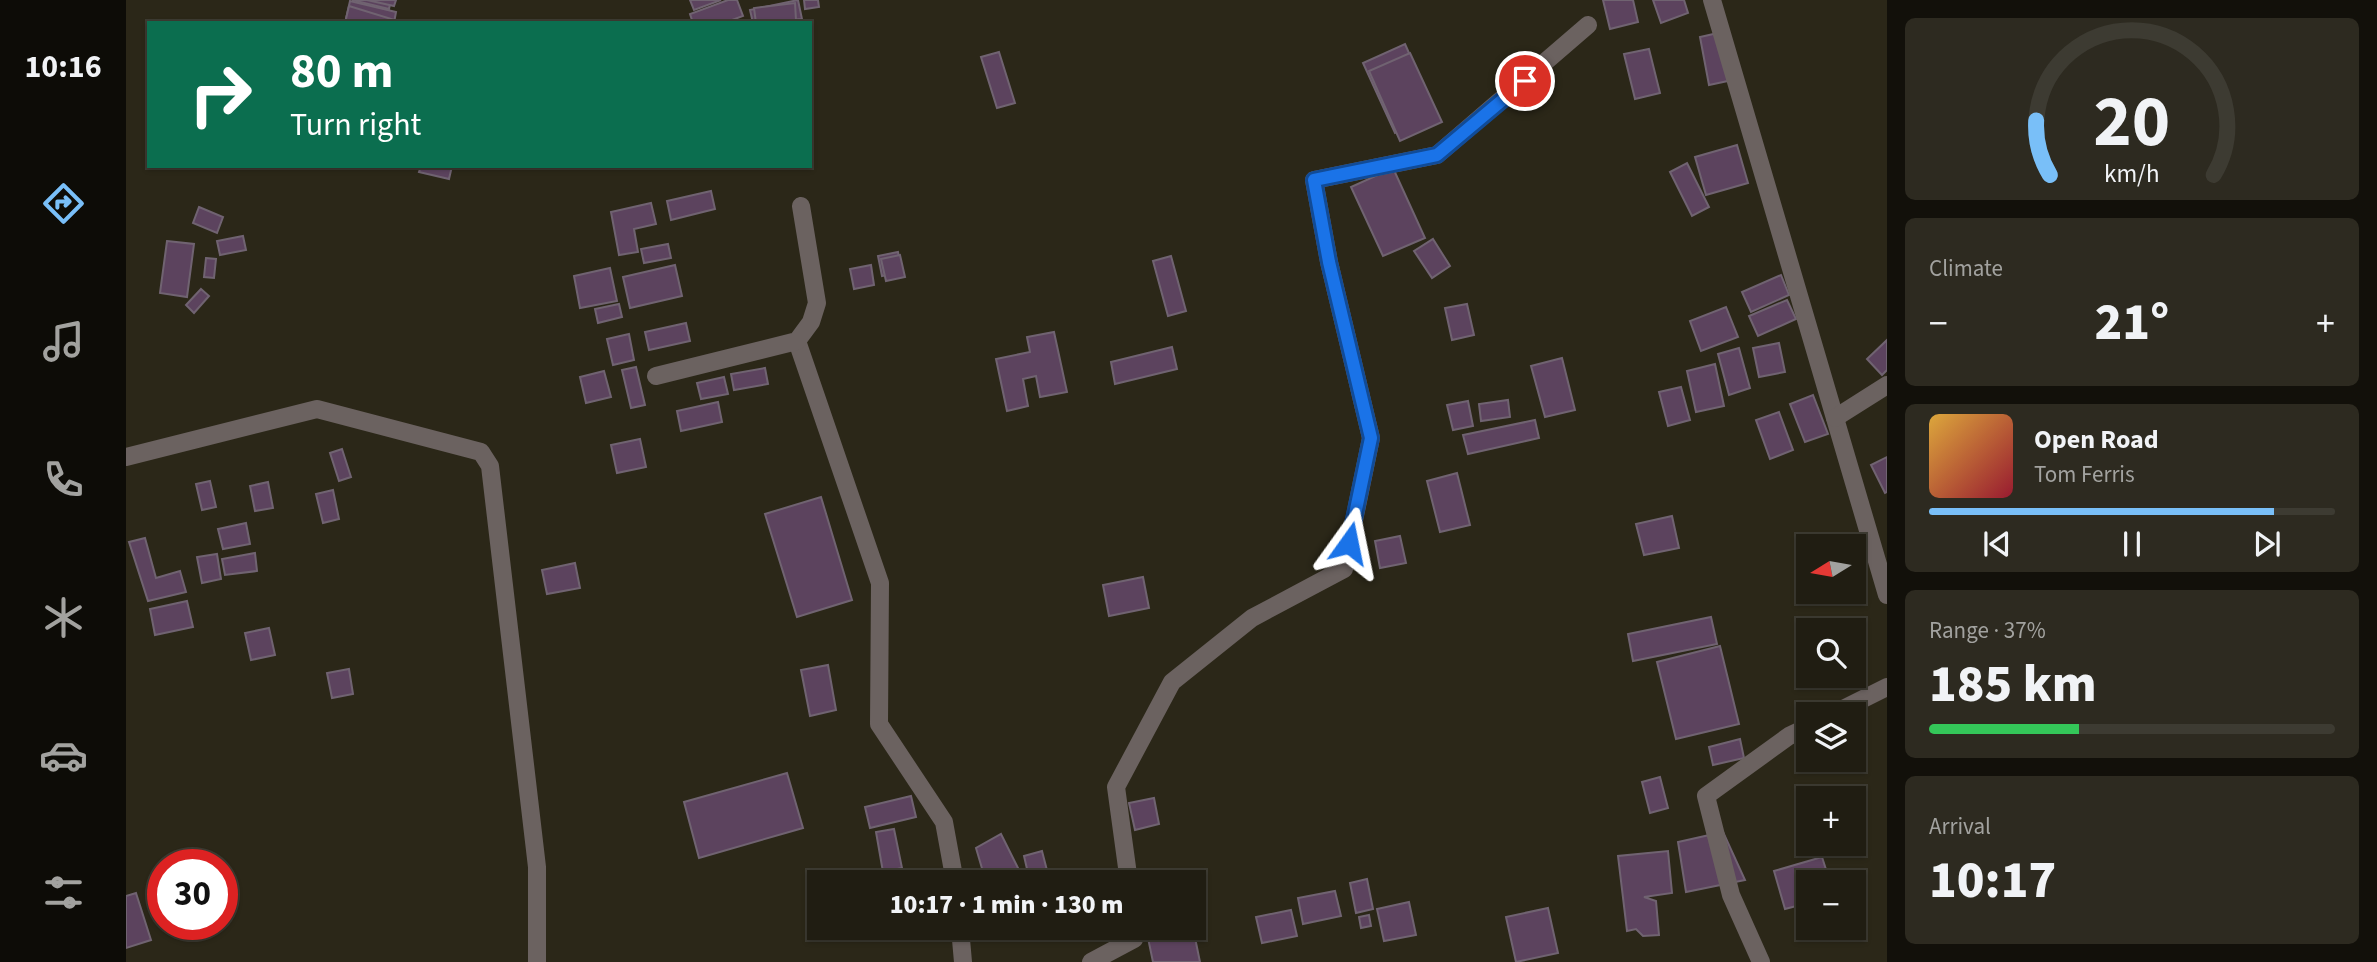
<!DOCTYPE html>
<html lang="en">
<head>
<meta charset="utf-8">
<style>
	body { margin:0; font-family:"Source Sans 3",sans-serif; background:#2d2a20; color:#f1f3f6; height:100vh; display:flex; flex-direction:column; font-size:26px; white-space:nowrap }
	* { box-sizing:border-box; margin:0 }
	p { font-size:23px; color:#a2a29f }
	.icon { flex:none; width:38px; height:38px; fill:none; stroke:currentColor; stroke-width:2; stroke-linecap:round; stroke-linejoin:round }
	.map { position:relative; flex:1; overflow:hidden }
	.details { display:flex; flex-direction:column; gap:18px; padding:18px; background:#12100a; width:490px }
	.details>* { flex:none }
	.top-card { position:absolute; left:21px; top:21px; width:665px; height:147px; border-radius:0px; box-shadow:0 2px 5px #0004,0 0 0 2px #3d3b32; background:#0b6e4f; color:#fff; overflow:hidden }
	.needle { width:46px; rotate:259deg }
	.fabs { position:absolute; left:1670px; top:534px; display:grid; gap:14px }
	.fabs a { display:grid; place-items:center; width:70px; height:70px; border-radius:0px; background:#201d12; box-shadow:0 2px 5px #0004,0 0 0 2px #3d3b32; font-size:35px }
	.speed { position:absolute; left:21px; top:849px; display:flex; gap:14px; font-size:35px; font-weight:700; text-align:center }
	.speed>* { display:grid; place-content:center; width:91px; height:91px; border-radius:50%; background:#201d12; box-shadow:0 2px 5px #0004,0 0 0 2px #3d3b32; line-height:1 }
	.speed .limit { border:10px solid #d22; background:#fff; color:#111 }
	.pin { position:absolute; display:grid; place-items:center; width:60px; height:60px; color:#fff; margin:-30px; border:4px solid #fff; border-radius:50%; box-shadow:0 2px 7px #0007 }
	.me { position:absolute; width:77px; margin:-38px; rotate:12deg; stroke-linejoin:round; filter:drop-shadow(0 0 5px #0008) }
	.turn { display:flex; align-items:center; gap:24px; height:147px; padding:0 28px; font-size:32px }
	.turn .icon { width:91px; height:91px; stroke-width:2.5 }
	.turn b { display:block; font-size:49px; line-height:60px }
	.big { font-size:52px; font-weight:800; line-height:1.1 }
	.details .card { flex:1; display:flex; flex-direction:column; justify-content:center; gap:10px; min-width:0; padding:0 24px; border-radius:10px; background:#2d2a20 }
	.details .dial { align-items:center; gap:0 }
	.dial svg { height:182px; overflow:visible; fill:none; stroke:#3d3b32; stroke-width:7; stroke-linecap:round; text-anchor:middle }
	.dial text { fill:#f1f3f6; stroke:none }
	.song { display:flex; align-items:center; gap:21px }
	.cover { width:84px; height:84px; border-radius:10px; background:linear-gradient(135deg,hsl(40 70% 55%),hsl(350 70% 35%)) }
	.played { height:7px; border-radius:4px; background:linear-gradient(90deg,#79bff8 85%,#3d3b32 85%) }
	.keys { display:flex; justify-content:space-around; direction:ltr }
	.heat { display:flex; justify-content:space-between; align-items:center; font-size:38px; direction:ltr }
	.charge { height:10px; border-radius:5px; background:linear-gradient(90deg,#34c759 37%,#3d3b32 0) }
	.trip { position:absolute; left:681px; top:870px; width:399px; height:70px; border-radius:0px; background:#201d12; box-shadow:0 2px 5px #0004,0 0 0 2px #3d3b32; font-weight:800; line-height:70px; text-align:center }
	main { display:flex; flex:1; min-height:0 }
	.menu { display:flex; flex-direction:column; width:126px; justify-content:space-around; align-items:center; background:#0d0c07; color:#a2a29f }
	.menu .icon { width:49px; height:49px }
	.menu .active { color:#79bff8 }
	.menu b { font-size:32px; color:#f1f3f6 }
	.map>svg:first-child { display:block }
</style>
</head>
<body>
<main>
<nav class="menu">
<b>10:16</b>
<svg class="icon active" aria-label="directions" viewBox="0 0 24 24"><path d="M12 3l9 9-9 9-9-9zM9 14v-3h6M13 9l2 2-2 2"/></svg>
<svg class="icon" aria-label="music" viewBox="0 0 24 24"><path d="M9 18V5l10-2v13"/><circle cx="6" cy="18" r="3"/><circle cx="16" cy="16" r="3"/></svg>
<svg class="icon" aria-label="phone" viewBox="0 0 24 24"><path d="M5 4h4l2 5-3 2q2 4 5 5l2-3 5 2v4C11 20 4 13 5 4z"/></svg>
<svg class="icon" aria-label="climate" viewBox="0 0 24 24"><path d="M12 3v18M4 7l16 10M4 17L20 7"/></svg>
<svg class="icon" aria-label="car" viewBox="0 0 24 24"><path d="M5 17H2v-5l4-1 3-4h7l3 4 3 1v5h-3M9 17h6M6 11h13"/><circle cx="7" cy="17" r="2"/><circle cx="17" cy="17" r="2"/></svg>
<svg class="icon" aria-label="filters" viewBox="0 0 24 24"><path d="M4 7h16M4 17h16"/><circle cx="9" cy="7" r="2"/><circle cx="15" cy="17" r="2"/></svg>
</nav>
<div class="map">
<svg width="1761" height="962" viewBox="0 0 1761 962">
	<rect width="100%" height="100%" fill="#2b2718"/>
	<g fill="#5c435e" stroke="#706371" stroke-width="2">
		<polygon points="226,0 265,0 263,9"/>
		<polygon points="241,0 270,0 268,6"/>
		<polygon points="564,0 595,0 568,10"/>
		<polygon points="602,0 611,0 617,16 598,23 567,23 564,14"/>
		<polygon points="672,0 676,19 627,23 624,10"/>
		<polygon points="678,0 692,0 693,7 679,9"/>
		<polygon points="1477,0 1507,0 1512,22 1484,29"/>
		<polygon points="1527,0 1558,0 1562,13 1535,23"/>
		<polygon points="224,1 270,12 268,23 219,23"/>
		<polygon points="669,3 670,20 630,23 628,8"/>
		<polygon points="223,6 272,21 271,23 219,23"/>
		<polygon points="1592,33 1602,81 1583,85 1574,37"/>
		<polygon points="1279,44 1310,114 1269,133 1237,63"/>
		<polygon points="1523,49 1534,93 1509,99 1498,54"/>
		<polygon points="873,52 889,103 871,108 855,57"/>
		<polygon points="1284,53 1316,122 1274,141 1243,71"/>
		<polygon points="1611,145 1622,183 1580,195 1569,157"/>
		<polygon points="1561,163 1583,207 1566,216 1544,172"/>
		<polygon points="295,166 326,166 323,179 293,172"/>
		<polygon points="1267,168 1299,238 1257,256 1225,187"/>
		<polygon points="585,191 589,209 545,220 541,201"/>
		<polygon points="525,203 530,224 508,229 512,252 493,255 485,212"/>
		<polygon points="73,207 97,217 91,233 67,223"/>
		<polygon points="117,236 120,250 94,255 91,241"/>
		<polygon points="1307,239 1324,266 1306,278 1288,251"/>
		<polygon points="41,241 68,244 61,297 34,293"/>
		<polygon points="542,244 545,258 518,263 515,249"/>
		<polygon points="772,252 776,272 756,276 752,256"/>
		<polygon points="774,255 779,277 760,281 755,259"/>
		<polygon points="1045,256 1060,311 1042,316 1027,261"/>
		<polygon points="80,258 90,259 88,278 78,277"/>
		<polygon points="549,265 556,296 504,308 497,277"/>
		<polygon points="745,265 748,285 728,289 724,269"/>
		<polygon points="484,268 491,301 454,308 448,276"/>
		<polygon points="1655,275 1663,295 1625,312 1616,292"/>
		<polygon points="75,289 83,296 68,313 60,305"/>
		<polygon points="1661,300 1670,319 1632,336 1623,316"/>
		<polygon points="493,304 496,317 472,323 469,309"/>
		<polygon points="1341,304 1348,335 1326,340 1319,308"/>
		<polygon points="1600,307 1612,337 1575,351 1564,321"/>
		<polygon points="560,323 564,341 523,350 519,332"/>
		<polygon points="928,332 941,392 914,397 910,376 897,379 902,406 881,411 870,359 904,352 901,337"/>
		<polygon points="503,334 508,360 487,365 481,339"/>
		<polygon points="1761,340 1761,370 1756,375 1741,359"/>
		<polygon points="1653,343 1659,372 1633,377 1627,348"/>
		<polygon points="1046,347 1051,369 989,384 985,362"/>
		<polygon points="1613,348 1624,388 1603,395 1592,354"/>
		<polygon points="1436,358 1449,410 1419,417 1405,366"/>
		<polygon points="1589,364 1598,406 1570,412 1561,371"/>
		<polygon points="510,367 519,405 505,408 496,370"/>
		<polygon points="639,368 642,384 608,390 605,374"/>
		<polygon points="478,371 485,397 460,403 454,377"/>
		<polygon points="598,377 602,394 575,399 571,383"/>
		<polygon points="1555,387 1564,420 1542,426 1533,392"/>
		<polygon points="1687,395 1702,434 1679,442 1664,404"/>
		<polygon points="1382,400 1384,417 1355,421 1353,404"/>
		<polygon points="1342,401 1347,426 1327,430 1321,405"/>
		<polygon points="592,402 596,422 555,431 551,411"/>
		<polygon points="1653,412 1667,450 1644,459 1630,420"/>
		<polygon points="1409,420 1413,438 1342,454 1337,435"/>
		<polygon points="514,439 520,467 491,473 485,445"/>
		<polygon points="216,449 225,477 213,481 204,453"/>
		<polygon points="1761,457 1761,492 1759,493 1745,465"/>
		<polygon points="1331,473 1344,525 1314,532 1301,481"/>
		<polygon points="84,481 90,507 76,510 70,484"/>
		<polygon points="142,482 147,508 129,511 124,486"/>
		<polygon points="207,490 213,519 197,523 190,494"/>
		<polygon points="695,497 726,600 671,617 639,514"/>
		<polygon points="1546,516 1553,548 1518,555 1510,524"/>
		<polygon points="120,523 124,544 97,549 92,529"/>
		<polygon points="1274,536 1280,563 1254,568 1249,541"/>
		<polygon points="19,538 30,578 54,571 60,592 22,601 3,542"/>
		<polygon points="129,553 131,571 99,575 96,559"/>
		<polygon points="91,554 95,579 76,583 71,557"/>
		<polygon points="449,563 454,588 421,594 416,570"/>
		<polygon points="1017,577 1023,608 983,616 977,585"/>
		<polygon points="61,601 67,627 29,635 24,609"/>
		<polygon points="1585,617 1591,644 1507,661 1502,634"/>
		<polygon points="143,628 149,655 125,660 119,633"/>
		<polygon points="1594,646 1613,724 1550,739 1531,662"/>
		<polygon points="702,665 710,710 684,716 675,670"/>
		<polygon points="223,669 227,694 206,698 201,673"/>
		<polygon points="1614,739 1618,758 1587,765 1583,747"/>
		<polygon points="661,773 677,828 573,858 558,802"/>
		<polygon points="1534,777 1542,808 1524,813 1516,782"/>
		<polygon points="785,796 790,817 744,828 739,807"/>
		<polygon points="1028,798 1033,824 1009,830 1003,803"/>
		<polygon points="768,829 776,868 757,872 750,832"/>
		<polygon points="1597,832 1619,880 1560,892 1552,842"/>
		<polygon points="875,834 899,882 860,882 850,848"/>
		<polygon points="916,851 924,882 904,882 898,856"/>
		<polygon points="1542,851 1546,893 1518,897 1530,901 1533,935 1517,936 1510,929 1501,931 1492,856"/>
		<polygon points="1696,857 1704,882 1682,882 1682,903 1659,909 1648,871"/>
		<polygon points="1241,879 1247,909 1230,913 1224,883"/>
		<polygon points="1209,891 1215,916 1177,924 1172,898"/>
		<polygon points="10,893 25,940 0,948 0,896"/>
		<polygon points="1283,902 1290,935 1258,941 1251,909"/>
		<polygon points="1422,908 1432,953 1390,962 1380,917"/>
		<polygon points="1165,910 1171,936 1136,943 1130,917"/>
		<polygon points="1243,915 1245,926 1235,928 1233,917"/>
		<polygon points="1067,928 1074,962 1027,962 1022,938"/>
	</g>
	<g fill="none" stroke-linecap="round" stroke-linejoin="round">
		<g stroke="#6b6260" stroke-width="18">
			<polyline points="1586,0 1761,595"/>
			<polyline points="671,341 754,583 753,724 818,822 829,882"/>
			<polyline points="530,376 671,341 685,322 691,303 675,206"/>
			<polyline points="1709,418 1761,385"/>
			<polyline points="0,457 191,409 355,452 364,466 411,867 411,962"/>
			<polyline points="1707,714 1761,687"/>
			<polyline points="1003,882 990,787 1046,682 1126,618 1218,569 1245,438 1203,262 1188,180 1311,155 1462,25"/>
			<polyline points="834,928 837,962"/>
			<polyline points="965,962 1008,939 1007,928"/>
			<polyline points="1635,962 1605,895 1580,796 1663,736 1682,727"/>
		</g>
	</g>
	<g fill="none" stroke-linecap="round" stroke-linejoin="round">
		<defs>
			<polyline id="route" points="1223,543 1245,438 1203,262 1188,180 1311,155 1399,81"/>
		</defs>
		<use href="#route" stroke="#114b97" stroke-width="18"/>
		<use href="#route" stroke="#1a73e8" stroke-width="12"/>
	</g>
</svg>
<div class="fabs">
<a><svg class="needle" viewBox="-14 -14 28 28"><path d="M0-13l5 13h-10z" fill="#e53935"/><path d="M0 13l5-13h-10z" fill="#a2a29f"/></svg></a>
<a><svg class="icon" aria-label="search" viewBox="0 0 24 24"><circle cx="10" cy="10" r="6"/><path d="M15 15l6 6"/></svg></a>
<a><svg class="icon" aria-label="layers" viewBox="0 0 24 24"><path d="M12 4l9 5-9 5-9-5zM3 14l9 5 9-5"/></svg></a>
<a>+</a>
<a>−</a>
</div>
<div class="speed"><div class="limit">30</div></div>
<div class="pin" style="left:1399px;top:81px;background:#d93025"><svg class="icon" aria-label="arrive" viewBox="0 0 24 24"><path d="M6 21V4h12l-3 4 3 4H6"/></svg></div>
<svg class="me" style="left:1223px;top:543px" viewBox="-20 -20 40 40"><path d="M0-17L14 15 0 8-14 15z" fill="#1a73e8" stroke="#fff" stroke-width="4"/></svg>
<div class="trip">10:17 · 1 min · 130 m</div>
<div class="top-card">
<div class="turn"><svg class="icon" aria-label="right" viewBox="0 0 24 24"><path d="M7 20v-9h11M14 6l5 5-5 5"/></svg><div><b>80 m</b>Turn right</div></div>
</div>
</div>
<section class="details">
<div class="card dial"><svg viewBox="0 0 100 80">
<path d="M14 69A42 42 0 1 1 86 69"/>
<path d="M14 69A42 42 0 0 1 8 45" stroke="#79bff8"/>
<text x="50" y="56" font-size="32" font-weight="700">20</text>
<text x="50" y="72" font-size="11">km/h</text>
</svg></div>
<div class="card"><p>Climate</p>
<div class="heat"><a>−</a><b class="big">21°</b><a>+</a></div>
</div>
<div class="card">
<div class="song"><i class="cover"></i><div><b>Open Road</b><p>Tom Ferris</p></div></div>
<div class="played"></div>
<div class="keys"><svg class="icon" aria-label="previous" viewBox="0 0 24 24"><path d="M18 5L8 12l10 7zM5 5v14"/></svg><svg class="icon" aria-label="pause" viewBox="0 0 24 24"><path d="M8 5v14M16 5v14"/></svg><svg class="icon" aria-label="next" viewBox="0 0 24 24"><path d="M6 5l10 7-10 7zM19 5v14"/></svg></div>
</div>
<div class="card"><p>Range · 37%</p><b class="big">185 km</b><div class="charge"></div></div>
<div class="card"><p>Arrival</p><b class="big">10:17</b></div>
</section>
</main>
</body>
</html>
